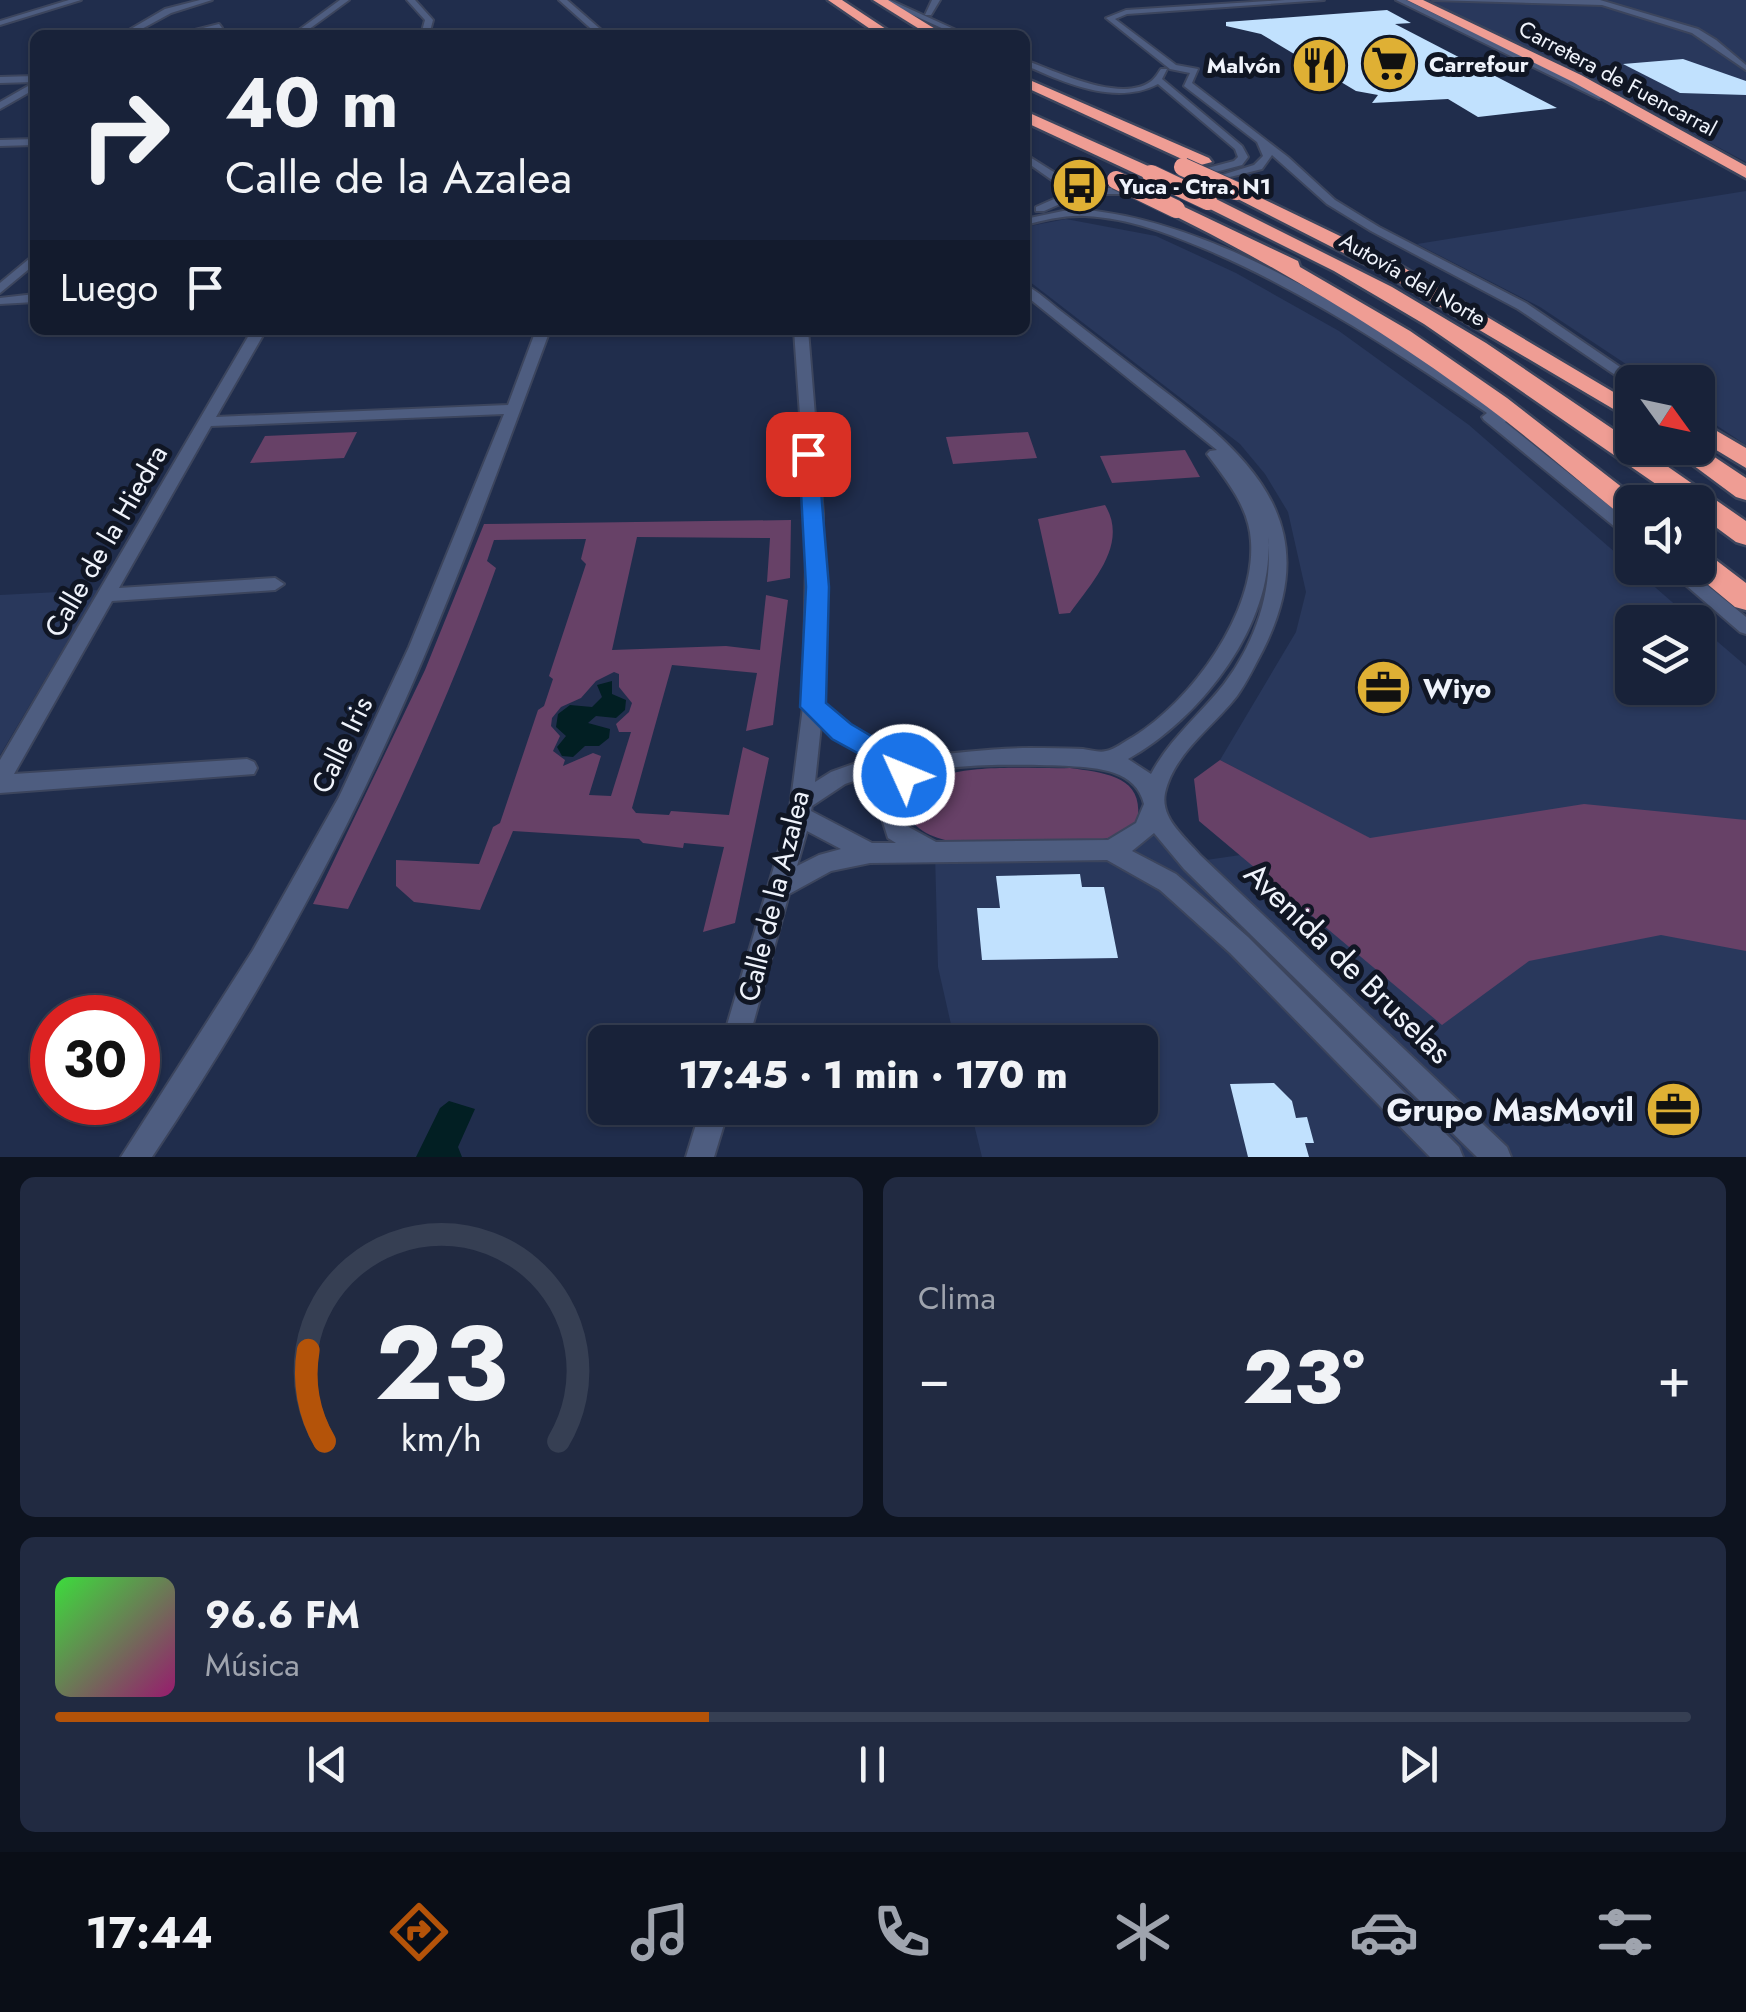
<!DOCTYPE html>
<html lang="es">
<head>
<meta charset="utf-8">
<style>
	body { margin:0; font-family:Jost,sans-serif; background:#212a41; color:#f1f3f6; height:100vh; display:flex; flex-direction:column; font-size:38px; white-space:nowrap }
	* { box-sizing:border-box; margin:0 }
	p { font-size:32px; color:#9fa4ae }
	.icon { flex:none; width:55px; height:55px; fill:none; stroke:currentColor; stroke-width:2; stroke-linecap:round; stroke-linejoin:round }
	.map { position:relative; height:1157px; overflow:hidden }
	.details { display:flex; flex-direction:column; gap:20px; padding:20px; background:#0d131f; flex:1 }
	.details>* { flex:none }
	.hud { position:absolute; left:30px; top:30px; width:1000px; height:305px; border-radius:15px; box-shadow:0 2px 8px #0004,0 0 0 2px #363f53; background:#182239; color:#f1f3f6; overflow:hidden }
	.needle { width:65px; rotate:123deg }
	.fabs { position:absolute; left:1615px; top:365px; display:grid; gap:20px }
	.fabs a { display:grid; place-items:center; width:100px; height:100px; border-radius:15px; background:#182239; box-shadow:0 2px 8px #0004,0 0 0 2px #363f53; font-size:50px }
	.speed { position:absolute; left:30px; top:995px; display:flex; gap:20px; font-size:50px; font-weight:700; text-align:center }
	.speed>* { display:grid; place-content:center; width:130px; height:130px; border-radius:50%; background:#182239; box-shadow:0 2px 8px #0004,0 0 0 2px #363f53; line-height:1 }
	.speed .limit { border:15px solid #d22; background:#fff; color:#111 }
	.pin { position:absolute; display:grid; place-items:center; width:85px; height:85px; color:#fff; margin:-42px; border-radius:20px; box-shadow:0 5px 15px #0006 }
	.me { position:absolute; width:110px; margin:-55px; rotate:314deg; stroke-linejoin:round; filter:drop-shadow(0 0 8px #0008) }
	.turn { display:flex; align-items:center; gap:35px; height:210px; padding:0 30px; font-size:45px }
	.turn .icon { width:130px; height:130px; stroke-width:2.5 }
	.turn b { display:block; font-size:70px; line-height:85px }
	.then { display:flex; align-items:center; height:95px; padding:0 30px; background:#0003; gap:20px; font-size:38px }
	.big { font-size:75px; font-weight:800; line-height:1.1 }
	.details .card { flex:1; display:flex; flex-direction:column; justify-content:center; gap:15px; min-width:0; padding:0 35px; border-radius:15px; background:#212a41 }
	.details .dial { align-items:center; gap:0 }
	.dial svg { height:260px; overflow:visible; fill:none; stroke:#363f53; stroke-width:7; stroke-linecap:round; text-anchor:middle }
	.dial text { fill:#f1f3f6; stroke:none }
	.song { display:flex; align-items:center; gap:30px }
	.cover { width:120px; height:120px; border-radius:15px; background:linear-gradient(135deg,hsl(120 70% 55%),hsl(320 70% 35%)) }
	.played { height:10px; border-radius:5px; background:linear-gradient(90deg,#b45309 40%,#363f53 40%) }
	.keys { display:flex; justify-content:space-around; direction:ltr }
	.heat { display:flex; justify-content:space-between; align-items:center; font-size:55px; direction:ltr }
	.details .tiles { flex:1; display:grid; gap:20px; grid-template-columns:1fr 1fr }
	.card:last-child { grid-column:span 2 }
	.trip { position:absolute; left:588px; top:1025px; width:570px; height:100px; border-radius:15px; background:#182239; box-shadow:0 2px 8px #0004,0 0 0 2px #363f53; font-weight:800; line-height:100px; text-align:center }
	.tabs { display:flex; height:160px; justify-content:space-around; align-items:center; background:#0a0e17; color:#9fa4ae }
	.tabs .icon { width:70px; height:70px }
	.tabs .on { color:#b45309 }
	.tabs b { font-size:45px; color:#f1f3f6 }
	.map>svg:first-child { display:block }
</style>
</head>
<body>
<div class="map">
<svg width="1746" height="1157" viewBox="0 0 1746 1157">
	<rect width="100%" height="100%" fill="#202d4c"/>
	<g fill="#29385c">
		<polygon points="1423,0 1746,0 1746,162 1583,75"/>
		<polygon points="1746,191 1746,445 1698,413 1698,382 1653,382 1540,307 1417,244"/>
		<polygon points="1066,219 1156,236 1236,273 1339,331 1469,425 1695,622 1632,622 1632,688 1698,688 1698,625 1746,666 1746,1157 982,1157 970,1108 1140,1108 1140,1042 955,1042 938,967 935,853 1109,850 1154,817 1192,862 1367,837 1220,760 1296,632 1306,592 1288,512 1265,474 1240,444 1025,278 1025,227"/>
		<polygon points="98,590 0,755 0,595"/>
	</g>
	<g fill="#674167" fill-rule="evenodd">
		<polygon points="357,432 344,458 250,463 265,436"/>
		<polygon points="1028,432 1037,458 953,464 946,437"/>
		<polygon points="1185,450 1200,477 1112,483 1100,456"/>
		<path d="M 1105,505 C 1129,544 1092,582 1070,613 L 1059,614 L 1038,519 Z"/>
		<path d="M 791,520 L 790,578 L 767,582 L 770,538 L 637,537 L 612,650 L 726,646 L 760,650 L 766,595 L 788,600 L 773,725 L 746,731 L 757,673 L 672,665 L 632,808 L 636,813 L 669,815 L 671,811 L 729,815 L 743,747 L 769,758 L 735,923 L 703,932 L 724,847 L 684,843 L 683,848 L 643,843 L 639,839 L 513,831 L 480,910 L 414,902 L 396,886 L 396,860 L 479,864 L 493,827 L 500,823 L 538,710 L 544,706 L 553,679 L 549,676 L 586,564 L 581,559 L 586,539 L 494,540 L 487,561 L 496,568 C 454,685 403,797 348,909 L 313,904 L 425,670 L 484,524 ZM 614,672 L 619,674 L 619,687 L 632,703 L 629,712 L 616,724 L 619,732 L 631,732 L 611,796 L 589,795 L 601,756 L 593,753 L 563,766 L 565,760 L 553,751 L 560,736 L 551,726 L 552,718 L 561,707 L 581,698 L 596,681 Z"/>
		<polygon points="1220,760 1370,838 1584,804 1746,820 1746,951 1661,935 1529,961 1442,1025 1199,821 1194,779"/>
		<path d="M 1070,768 C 1105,773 1146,776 1137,822 L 1113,837 L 1098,840 C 1054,841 959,855 923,831 C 913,825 909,816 905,806 C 922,757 1026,770 1070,768 Z"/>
	</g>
	<g fill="#021f23">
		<polygon points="612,681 612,694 626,700 625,710 616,718 596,716 588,723 610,729 609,738 599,746 585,746 573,757 562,756 557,747 566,736 556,727 558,714 570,705 592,707 602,697 597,685"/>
		<polygon points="449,1101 475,1109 458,1147 462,1157 416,1157 440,1108"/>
	</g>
	<g fill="#c1e1fe">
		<polygon points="1387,10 1411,23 1395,24 1557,108 1478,117 1448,99 1372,103 1378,95 1356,91 1261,34 1226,26 1226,22"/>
		<polygon points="1683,59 1746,81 1746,95 1680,93 1623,64"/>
		<polygon points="1080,874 1082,887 1104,887 1118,958 982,960 977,908 1000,908 996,876"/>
		<polygon points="1274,1083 1292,1101 1296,1118 1307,1117 1314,1143 1305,1143 1309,1157 1248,1157 1230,1084"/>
	</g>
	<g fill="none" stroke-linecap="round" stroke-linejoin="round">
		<defs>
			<g id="street">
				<polygon points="69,0 81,0 0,25 0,21"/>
				<polygon points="200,0 212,0 171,13 138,31 191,31 219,24 222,28 192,35 124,33 165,9"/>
				<polygon points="340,0 349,0 301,35 292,35"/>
				<polygon points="407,0 415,0 433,20 429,35 421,35 425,20"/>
				<polygon points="559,0 567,0 607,35 598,35"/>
				<polygon points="880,0 890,0 967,35 957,35"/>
				<polygon points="932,0 940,0 931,15 925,15"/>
				<polygon points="1285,0 1324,0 1127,14 1115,19 1176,65 1198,69 1192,83 1288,157 1335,200 1379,227 1526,303 1642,382 1630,385 1518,309 1371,231 1327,204 1272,155 1262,169 1222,179 1222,175 1254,165 1263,156 1257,142 1184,86 1190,73 1170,69 1106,18 1126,10"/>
				<polygon points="1396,0 1406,0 1606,97 1599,99"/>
				<polygon points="1433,0 1600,0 1698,29 1716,40 1746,65 1746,70 1692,33 1602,5"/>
				<path d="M 1025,60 C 1055,71 1120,103 1150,82 C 1155,79 1158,73 1161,69 L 1167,69 L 1162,79 L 1242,146 L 1248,157 L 1242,165 L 1132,194 L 1083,194 L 1044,211 L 1036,211 L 1036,207 L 1063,195 L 1059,185 L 1025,161 L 1025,154 L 1068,181 L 1072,191 L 1081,188 L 1132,188 L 1234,161 L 1238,157 L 1235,149 L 1158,84 C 1116,106 1065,83 1025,65 Z"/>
				<polygon points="35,76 35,82 0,83 0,77"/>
				<polygon points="35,82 35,89 0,109 0,102"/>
				<polygon points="35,139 35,145 0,146 0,140"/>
				<path d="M 1086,210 C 1231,224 1390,336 1509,415 L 1511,418 L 1505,422 L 1632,524 L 1632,537 L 1626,536 L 1484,420 L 1482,417 L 1487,413 C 1398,353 1309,294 1210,251 C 1170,234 1129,218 1085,216 C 1065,215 1045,220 1025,225 L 1025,219 L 1063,211 Z"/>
				<polygon points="35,254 35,264 0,293 0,283"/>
				<path d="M 1025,285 C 1038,291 1050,303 1062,312 C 1084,329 1106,346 1128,363 C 1228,441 1335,507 1263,650 C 1255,665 1247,682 1237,696 C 1213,727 1174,753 1165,793 C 1160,818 1184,836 1200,855 L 1507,1147 L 1511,1157 L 1477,1157 L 1184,869 L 1154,833 L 1132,851 L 1176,874 L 1248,937 L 1459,1147 L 1463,1157 L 1430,1157 L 1230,953 L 1160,890 L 1107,860 L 870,863 L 831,871 L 789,894 L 748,1042 L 722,1042 L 789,816 L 803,707 L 807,514 L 794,330 L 808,330 L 823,514 L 823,704 C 846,724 891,759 923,756 C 959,753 993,748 1030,748 C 1047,748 1065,748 1083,749 C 1090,750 1100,753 1106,751 C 1114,750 1125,741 1133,737 C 1191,701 1256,613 1251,541 C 1249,507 1227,481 1207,454 L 1210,451 L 1217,450 L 1025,295 ZM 1268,537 L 1268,540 C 1273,591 1255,643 1224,684 C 1200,715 1170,738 1151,774 L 1128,759 C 1200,719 1275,624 1268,537 ZM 821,725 L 870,758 L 831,772 L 815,782 ZM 1069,766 C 1098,768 1136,770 1144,804 L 1136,823 L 1108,840 L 936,842 L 905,825 L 899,803 C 903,793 908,784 917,777 C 941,761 1038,765 1069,766 ZM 894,767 L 898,768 L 877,803 L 888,838 L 896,843 L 872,843 L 811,811 L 812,806 L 845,784 ZM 807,831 L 841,849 L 819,855 L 797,866 Z"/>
				<polygon points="35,294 35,302 0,304 0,298"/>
				<path d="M 252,330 L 266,330 L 216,417 L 508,405 L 536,330 L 550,330 C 498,470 447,611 384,747 C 318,890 239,1027 152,1157 L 121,1157 L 253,950 L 339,797 L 409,647 L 504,414 L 211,426 L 119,588 L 275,578 L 284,584 L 275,590 L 112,601 L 14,774 L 247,759 L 254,762 L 257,768 L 254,774 L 0,793 L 0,760 Z"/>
				<polygon points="1666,568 1686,568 1746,617 1746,634 1740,632"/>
				<polygon points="701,1108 729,1108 714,1157 686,1157"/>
			</g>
			<g id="highway">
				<polygon points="828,0 842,0 895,35 879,35"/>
				<polygon points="873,0 888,0 945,35 929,35"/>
				<polygon points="1407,0 1423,0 1581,75 1746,166 1746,178 1571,81"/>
				<polygon points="1025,78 1209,158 1212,162 1197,166 1025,87"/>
				<polygon points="1025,111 1157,170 1160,174 1145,178 1025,122"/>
				<polygon points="1236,186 1396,263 1632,403 1632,420 1381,272 1230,195 1230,187"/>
				<polygon points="1208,195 1392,287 1486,343 1632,442 1632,448 1641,448 1746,521 1746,545 1736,542 1698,514 1698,502 1682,502 1424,324 1334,271 1202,205 1202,197"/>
				<path d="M 1176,203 L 1298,261 L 1300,267 L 1410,331 L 1507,398 L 1641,502 L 1632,502 L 1632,519 L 1622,516 C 1577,480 1533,441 1486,406 C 1386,332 1280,268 1169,213 L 1167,209 Z"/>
				<polygon points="1698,420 1746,448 1746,468 1698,439"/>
				<polygon points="1698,446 1746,478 1746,500 1736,497 1670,448"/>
				<polygon points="1698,551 1708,554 1746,583 1746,610 1735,607 1688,568 1698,568"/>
			</g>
		</defs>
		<use href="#street" stroke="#3c455d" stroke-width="4"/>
		<use href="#highway" stroke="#3c455d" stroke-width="5"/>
		<use href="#street" fill="#4e5d80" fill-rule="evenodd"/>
		<use href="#highway" fill="#ef9d94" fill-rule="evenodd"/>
		<defs>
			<g id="highway-bridge">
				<polyline points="1183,167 1236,191"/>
				<polyline points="1151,174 1208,201"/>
				<polyline points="1116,180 1176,209"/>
			</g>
		</defs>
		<use href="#highway-bridge" stroke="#3c455d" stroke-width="20" stroke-linecap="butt"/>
		<use href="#highway-bridge" stroke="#ef9d94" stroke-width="18"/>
	</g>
	<polygon fill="#1a73e8" stroke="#114b97" stroke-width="2.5" points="808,447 818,454 829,587 826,703 851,724 895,750 928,757 932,766 928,774 904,786 894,783 892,772 832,739 800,707 806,587 799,454"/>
	<defs>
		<symbol id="supermarket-disc" viewBox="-11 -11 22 22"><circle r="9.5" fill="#dfb034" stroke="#101624"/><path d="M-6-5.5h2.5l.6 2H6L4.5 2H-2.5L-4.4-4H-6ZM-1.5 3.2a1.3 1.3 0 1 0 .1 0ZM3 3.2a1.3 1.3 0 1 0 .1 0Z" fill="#111"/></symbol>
		<symbol id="restaurant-disc" viewBox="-11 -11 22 22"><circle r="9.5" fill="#dfb034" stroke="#101624"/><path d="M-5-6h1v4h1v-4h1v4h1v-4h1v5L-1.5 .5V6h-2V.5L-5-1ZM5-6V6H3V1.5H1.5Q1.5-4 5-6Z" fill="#111"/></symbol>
		<symbol id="bus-disc" viewBox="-11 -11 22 22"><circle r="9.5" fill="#dfb034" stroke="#101624"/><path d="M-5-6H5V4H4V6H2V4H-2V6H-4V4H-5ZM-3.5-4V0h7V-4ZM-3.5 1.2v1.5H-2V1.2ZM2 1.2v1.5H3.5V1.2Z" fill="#111"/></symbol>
		<symbol id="office-disc" viewBox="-11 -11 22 22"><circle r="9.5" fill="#dfb034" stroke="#101624"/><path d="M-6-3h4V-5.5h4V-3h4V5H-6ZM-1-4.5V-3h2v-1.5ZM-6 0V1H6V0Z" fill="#111"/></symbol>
	</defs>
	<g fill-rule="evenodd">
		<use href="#supermarket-disc" x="1358" y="32" width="63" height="63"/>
		<use href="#restaurant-disc" x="1288" y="34" width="63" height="63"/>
		<use href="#bus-disc" x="1048" y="154" width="63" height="63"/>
		<use href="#office-disc" x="1352" y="656" width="63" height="63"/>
		<use href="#office-disc" x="1642" y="1078" width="63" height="63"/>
	</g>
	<g text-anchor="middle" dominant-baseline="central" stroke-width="10" stroke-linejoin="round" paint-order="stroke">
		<g font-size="22" font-weight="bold" fill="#eff3fb" stroke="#101624" text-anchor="start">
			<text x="1429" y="64">Carrefour</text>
			<text x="1281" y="65" text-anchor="end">Malvón</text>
			<text x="1119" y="186">Yuca - Ctra. N1</text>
		</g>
		<g font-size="22" fill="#eff3fb" stroke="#101624">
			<text transform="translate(1618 78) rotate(28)">Carretera de Fuencarral</text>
			<text transform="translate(1413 279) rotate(30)">Autovía del Norte</text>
		</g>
		<g font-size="28" fill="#eff3fb" stroke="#101624">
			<text transform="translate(106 541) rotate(-60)">Calle de la Hiedra</text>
			<text transform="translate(342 745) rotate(-64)">Calle Iris</text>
			<text transform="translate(774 896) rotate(-76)">Calle de la Azalea</text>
		</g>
		<g font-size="28" font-weight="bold" fill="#eff3fb" stroke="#101624" text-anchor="start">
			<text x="1423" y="688">Wiyo</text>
		</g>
		<g font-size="32" fill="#eff3fb" stroke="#101624">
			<text transform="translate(1348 963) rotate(44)">Avenida de Bruselas</text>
		</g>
		<g font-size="32" font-weight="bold" fill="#eff3fb" stroke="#101624" text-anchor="end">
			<text x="1634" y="1110">Grupo MasMovil</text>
		</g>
	</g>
</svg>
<div class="fabs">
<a><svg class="needle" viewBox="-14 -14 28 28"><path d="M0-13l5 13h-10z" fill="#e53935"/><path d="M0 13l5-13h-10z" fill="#9fa4ae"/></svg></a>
<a><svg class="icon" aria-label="sound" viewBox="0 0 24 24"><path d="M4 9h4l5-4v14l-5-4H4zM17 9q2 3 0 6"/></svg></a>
<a><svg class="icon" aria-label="layers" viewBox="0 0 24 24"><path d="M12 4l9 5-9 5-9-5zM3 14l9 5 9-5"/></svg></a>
</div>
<div class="speed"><div class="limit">30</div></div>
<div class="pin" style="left:808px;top:454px;background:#d93025"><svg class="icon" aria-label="arrive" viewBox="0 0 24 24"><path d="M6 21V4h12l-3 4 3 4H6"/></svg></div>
<svg class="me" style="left:904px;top:775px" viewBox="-20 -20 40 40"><circle r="17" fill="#1a73e8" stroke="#fff" stroke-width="3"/><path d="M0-11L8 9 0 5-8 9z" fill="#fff"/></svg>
<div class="trip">17:45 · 1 min · 170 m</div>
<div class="hud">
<div class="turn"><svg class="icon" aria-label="right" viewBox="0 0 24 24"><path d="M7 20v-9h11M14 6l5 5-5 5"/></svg><div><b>40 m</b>Calle de la Azalea</div></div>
<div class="then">Luego<svg class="icon" aria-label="arrive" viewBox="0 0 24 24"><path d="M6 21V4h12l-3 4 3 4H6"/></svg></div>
</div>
</div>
<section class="details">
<div class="tiles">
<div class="card dial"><svg viewBox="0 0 100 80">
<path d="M14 69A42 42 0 1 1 86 69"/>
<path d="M14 69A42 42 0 0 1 9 41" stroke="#b45309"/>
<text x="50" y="56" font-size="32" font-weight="700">23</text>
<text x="50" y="72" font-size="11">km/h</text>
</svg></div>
<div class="card"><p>Clima</p>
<div class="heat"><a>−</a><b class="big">23°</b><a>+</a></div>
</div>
<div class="card">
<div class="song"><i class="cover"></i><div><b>96.6 FM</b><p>Música</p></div></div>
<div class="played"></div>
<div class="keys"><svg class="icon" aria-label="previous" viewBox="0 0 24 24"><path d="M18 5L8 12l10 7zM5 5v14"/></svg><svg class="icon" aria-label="pause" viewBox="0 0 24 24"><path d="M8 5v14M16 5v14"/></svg><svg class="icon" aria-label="next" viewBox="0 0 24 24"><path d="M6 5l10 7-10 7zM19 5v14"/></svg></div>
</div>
</div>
</section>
<nav class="tabs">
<b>17:44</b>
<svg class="icon on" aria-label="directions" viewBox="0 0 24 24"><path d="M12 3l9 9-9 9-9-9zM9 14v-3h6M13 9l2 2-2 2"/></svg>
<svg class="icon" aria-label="music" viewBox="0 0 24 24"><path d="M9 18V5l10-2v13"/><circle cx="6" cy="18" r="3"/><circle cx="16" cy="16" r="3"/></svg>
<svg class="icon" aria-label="phone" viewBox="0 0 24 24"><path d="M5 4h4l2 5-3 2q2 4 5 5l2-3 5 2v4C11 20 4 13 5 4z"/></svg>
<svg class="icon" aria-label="climate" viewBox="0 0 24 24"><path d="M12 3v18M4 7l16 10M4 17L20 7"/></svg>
<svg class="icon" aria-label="car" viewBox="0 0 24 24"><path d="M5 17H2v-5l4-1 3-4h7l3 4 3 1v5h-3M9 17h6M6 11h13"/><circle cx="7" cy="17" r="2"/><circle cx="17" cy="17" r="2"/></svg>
<svg class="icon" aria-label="filters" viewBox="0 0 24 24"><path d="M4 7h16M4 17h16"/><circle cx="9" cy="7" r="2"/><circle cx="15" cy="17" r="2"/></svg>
</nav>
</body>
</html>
